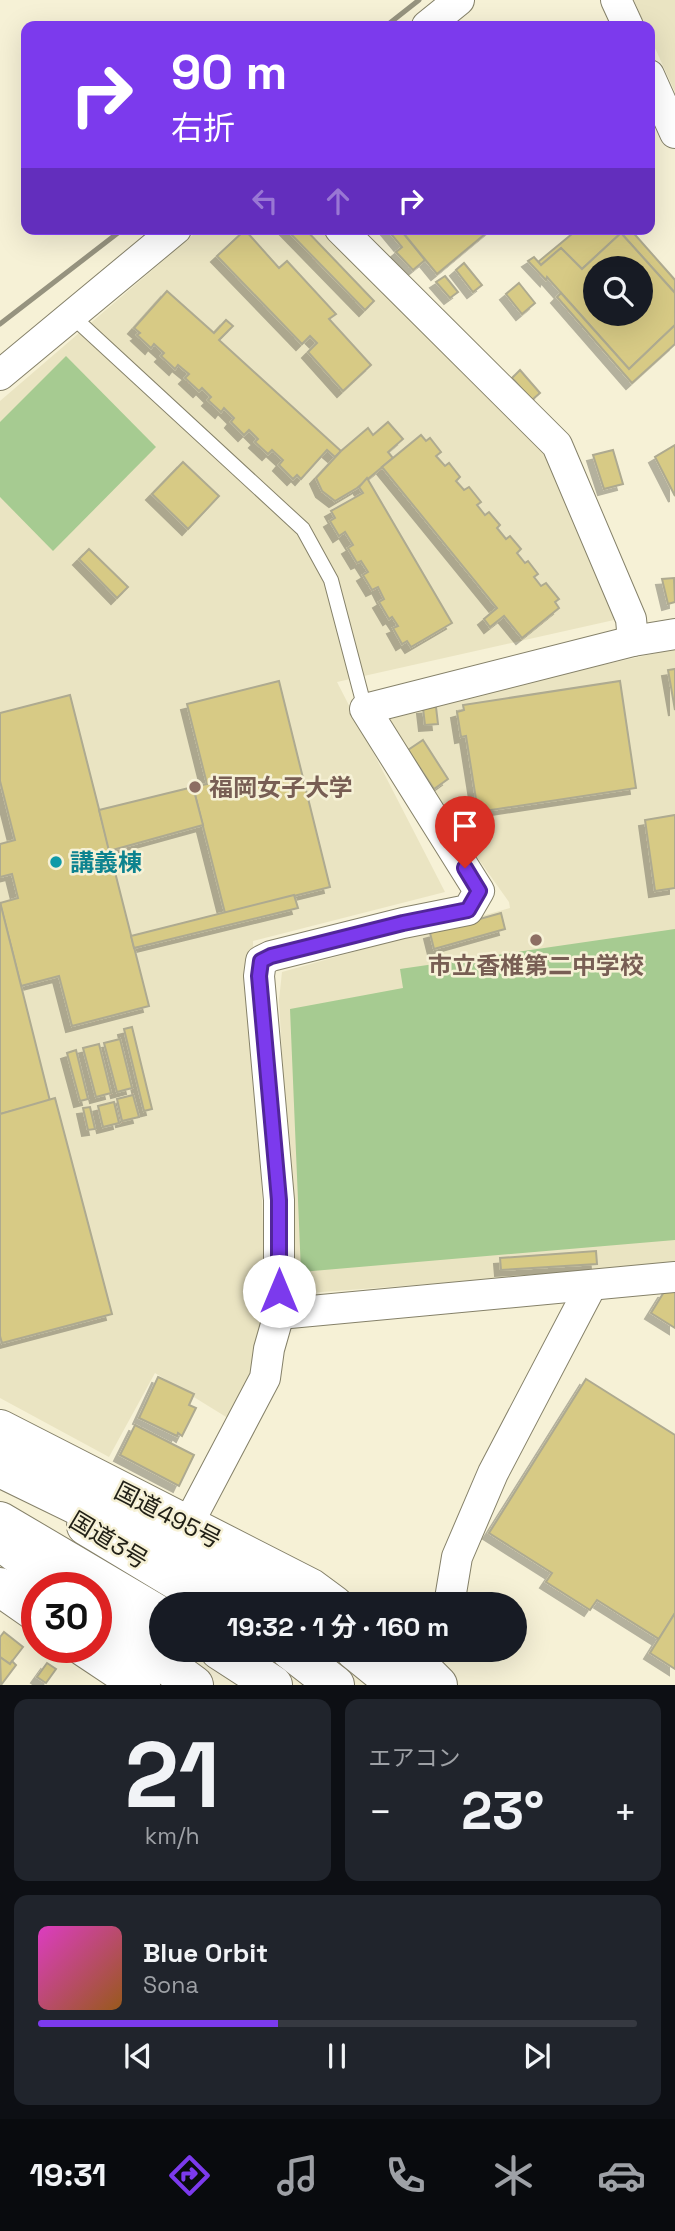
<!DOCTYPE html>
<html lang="ja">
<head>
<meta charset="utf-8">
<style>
	body { margin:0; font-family:"Space Grotesk","Noto Sans JP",sans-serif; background:#20242c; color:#f1f3f6; height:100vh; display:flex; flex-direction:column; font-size:26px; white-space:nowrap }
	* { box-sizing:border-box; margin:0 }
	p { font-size:23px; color:#9ea1a6 }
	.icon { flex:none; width:38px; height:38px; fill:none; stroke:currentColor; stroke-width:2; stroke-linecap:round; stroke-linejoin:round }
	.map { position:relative; height:1685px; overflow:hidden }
	.panel { display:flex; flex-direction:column; gap:14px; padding:14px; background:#0d0f14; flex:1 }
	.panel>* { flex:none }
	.hud { position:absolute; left:21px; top:21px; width:634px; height:214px; border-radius:14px; box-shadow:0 7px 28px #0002; background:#7c3aed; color:#fff; overflow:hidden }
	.controls { position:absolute; left:583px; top:256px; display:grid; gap:14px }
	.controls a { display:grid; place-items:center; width:70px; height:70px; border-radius:50%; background:#171b24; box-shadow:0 7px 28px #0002; font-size:35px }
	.speed { position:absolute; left:21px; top:1572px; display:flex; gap:14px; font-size:35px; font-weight:700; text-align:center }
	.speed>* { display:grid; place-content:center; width:91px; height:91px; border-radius:50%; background:#171b24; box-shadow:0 7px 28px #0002; line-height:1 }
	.speed .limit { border:10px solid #d22; background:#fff; color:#111 }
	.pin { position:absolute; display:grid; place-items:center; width:60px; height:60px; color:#fff; margin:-72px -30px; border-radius:50% 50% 50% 0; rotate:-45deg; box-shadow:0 0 7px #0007 }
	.pin .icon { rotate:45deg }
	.me { position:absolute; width:77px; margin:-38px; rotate:0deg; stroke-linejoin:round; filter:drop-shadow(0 0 5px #0008) }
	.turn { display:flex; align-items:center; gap:24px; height:147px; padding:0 35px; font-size:32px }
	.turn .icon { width:91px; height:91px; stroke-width:2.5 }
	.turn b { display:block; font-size:49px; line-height:60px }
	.lanes { display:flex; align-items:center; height:66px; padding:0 35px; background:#0003; justify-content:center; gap:35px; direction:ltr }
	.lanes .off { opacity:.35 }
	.big { font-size:52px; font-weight:700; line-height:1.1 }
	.panel .tile { flex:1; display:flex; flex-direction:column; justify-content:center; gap:10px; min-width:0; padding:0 24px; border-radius:14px; background:#20242c }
	.panel .dial { align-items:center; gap:0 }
	.dial b { font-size:91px; line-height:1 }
	.song { display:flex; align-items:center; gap:21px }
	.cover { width:84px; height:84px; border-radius:10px; background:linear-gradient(135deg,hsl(310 70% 55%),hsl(30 70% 35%)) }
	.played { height:7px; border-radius:4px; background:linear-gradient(90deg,#7c3aed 40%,#363941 40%) }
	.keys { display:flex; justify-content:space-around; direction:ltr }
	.heat { display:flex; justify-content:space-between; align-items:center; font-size:38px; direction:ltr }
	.panel .tiles { flex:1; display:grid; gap:14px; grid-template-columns:1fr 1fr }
	.tile:last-child { grid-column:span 2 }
	.trip { position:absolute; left:149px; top:1592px; width:378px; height:70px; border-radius:35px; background:#171b24; box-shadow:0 7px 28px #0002; font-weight:700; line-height:70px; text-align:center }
	.tabs { display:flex; height:112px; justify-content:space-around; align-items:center; background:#090b0e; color:#9ea1a6 }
	.tabs .icon { width:49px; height:49px }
	.tabs .on { color:#7c3aed }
	.tabs b { font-size:32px; color:#f1f3f6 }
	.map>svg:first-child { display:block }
</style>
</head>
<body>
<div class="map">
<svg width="675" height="1685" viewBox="0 0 675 1685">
	<defs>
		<filter id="shadow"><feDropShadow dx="-6" dy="6" stdDeviation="0" flood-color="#0004"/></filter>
	</defs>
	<rect width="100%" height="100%" fill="#f6f1d6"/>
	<g fill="#eae4c2">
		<polygon points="634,0 675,0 675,92 649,35 649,26 645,26"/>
		<polygon points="200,229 332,229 549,458 623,618 337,682 445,892 253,941 266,1313 259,1377 231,1420 155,1373 109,1457 0,1398 0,401"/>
		<polygon points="675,649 675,1263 606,1271 295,1294 279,1000 282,972 510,908 509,902 376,715"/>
	</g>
	<g fill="#a6cb91">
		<polygon points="66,356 156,447 53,551 0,497 0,422"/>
		<polygon points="675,929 675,1240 301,1272 290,1009 403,988 400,969"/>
	</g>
	<g fill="#d7ca85" stroke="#aeaa90" stroke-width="2" fill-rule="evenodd" filter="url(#shadow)">
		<polygon points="286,229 305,229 374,301 365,310"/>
		<polygon points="387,229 400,229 425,260 413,270 396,252 402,247"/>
		<polygon points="400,229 491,229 437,274"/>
		<polygon points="578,229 630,229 675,280 675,293 621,233 582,269 561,248 541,265 538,262"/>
		<polygon points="245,230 279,268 287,261 336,314 329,319 371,365 343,391 308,352 317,343 310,336 302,344 217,256"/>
		<path d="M 621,233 L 675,293 L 675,325 L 629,369 L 547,277 L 546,280 L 528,261 L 534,257 L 541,265 L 561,248 L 582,269 ZM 595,268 L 640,268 L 640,313 L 595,313 Z"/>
		<polygon points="464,263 482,285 473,292 456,270"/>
		<polygon points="445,276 458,292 450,298 436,282"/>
		<polygon points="519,283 535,303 522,314 506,294"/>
		<polygon points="167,291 214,333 226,320 233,326 219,340 341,451 335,457 327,450 301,479 297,475 293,479 279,465 283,460 272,450 268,454 255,442 258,439 249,430 244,435 231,422 234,418 224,408 221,412 208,400 211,397 202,388 199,391 185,378 189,374 178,365 175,369 161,356 164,353 154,344 151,348 137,335 140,333 134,328"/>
		<polygon points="561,293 629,369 675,325 675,344 632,383 557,297"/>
		<polygon points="520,370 540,393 532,400 512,378"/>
		<polygon points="388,422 403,439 388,452 393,458 357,488 335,501 322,491 316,478 341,451 368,428 373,435"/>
		<polygon points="421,435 426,441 430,438 441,452 436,456 445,466 449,463 460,477 456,481 464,490 469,487 481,502 477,505 485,515 489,512 500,525 497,528 506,539 510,536 521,549 517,553 525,563 528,561 538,574 534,577 541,586 546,583 559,599 555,602 559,608 522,638 504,616 490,627 484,619 497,608 382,467"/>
		<polygon points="675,445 675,496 655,457"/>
		<polygon points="613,450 623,484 604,489 593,455"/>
		<polygon points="183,462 219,496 188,529 152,494"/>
		<polygon points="367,478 452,623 411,647 407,641 402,644 393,628 398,626 392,617 389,619 379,602 384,599 378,587 372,590 363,575 368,572 361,561 357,563 348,548 353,545 345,532 339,536 330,521 335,518 331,511 363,493 359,487"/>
		<polygon points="89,549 128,587 117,598 79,559"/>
		<polygon points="674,578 675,602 668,604 662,579"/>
		<polygon points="675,669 675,710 668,670"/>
		<polygon points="279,681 330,887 225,913 193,787 207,784 187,704"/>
		<polygon points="620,681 636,788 478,812 466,736 461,737 457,712 464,710 463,705"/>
		<polygon points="70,695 149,1006 72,1026 59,976 21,986 0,903 18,898 12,874 0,877 0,844 15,840 0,781 0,713"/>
		<polygon points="436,707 438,724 425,725 423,708"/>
		<polygon points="423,740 448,779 434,789 408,750"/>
		<polygon points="193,787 203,825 109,851 99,810"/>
		<polygon points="675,815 675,888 655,891 645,820"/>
		<polygon points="294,895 298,908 134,948 131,936"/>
		<polygon points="0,902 50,1101 0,1114"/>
		<polygon points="501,913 505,929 434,949 430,933"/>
		<polygon points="132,1027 152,1109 144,1111 124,1029"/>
		<polygon points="120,1039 132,1088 117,1092 104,1043"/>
		<polygon points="99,1044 111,1093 96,1097 83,1048"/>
		<polygon points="76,1050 88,1099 80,1101 67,1053"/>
		<polygon points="133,1095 139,1117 122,1121 117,1099"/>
		<polygon points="55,1098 112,1314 2,1343 0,1336 0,1114"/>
		<polygon points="114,1102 119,1123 103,1127 98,1106"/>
		<polygon points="90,1107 95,1129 88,1130 83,1108"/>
		<polygon points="596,1251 597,1264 501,1270 500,1258"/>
		<polygon points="675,1291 675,1328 651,1313 664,1292"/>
		<polygon points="158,1377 194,1394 189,1405 196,1408 182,1436 178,1433 177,1436 139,1418"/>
		<polygon points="586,1379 675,1435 675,1613 659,1639 597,1600 590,1610 546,1582 552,1573 489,1533"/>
		<polygon points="135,1425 194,1455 179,1486 120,1455"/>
		<polygon points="675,1613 675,1669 650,1653"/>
		<polygon points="4,1632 23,1647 10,1664 0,1657 0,1637"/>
		<polygon points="0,1657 10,1664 12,1661 16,1665 1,1685"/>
		<polygon points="47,1663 56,1669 46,1683 37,1677"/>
	</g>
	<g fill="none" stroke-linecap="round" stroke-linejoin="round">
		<defs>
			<polyline id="service" points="72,316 303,529 331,580 365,709"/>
			<g id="minor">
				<polyline points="616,0 628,26"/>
				<polyline points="427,26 459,0"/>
				<polyline points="649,75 675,133"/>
				<polyline points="340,229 557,445 631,619 633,641"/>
				<polyline points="0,375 176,229"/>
				<polyline points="279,1314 675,1277"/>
				<polyline points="187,1526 265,1378 269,1349 279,1314 279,1200 259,976 261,961 271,956 403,923 468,910 479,891 365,709 633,641 675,634"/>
				<polyline points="449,1605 457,1557 493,1473 591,1286"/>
			</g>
			<g id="trunk">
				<polyline points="0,1429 311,1588 334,1605"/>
				<polyline points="0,1521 161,1616"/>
				<polyline points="86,1526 217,1605"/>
				<polyline points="0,1587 37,1613"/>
				<polyline points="84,1647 141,1685"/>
				<polyline points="219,1650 273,1685"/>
				<polyline points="290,1650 335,1685"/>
				<polyline points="395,1650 428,1675 438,1685"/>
			</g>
			<g id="motorway">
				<polyline points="0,1468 282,1605"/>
				<polyline points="0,1541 62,1587"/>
				<polyline points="96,1613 194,1685"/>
				<polyline points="354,1650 397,1685"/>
			</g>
		</defs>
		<use href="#service" stroke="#858169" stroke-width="16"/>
		<use href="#minor" stroke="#858169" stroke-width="32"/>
		<use href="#trunk" stroke="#858169" stroke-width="40"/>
		<use href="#motorway" stroke="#858169" stroke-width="40"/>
		<use href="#service" stroke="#fff" stroke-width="14"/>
		<use href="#minor" stroke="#fff" stroke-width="30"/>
		<use href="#trunk" stroke="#fff" stroke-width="38"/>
		<use href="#motorway" stroke="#fff" stroke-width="38"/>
		<g stroke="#96937f" stroke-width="5">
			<polyline points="386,26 419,0"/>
			<polyline points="0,324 123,229"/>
		</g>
	</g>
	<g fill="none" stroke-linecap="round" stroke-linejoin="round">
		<defs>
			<polyline id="route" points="279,1291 279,1200 259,976 261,961 271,956 403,923 468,910 479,891 465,868"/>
		</defs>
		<use href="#route" stroke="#51269a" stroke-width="18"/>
		<use href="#route" stroke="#7c3aed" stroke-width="12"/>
	</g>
	<g fill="#8d6e63" stroke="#f6f1d6" stroke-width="2.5">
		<circle cx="195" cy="787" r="7"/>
		<circle cx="536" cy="940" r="7"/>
	</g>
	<circle fill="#0f9aa8" stroke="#f6f1d6" stroke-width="2.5" cx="56" cy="862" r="7"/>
	<g text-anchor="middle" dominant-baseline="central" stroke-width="5" stroke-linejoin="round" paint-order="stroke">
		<g font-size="24" font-weight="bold" fill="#785e54" stroke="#f6f1d6" text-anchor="start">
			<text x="209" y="787">福岡女子大学</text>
			<text x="536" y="965" text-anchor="middle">市立香椎第二中学校</text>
		</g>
		<g font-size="24" font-weight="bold" fill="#0d838f" stroke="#f6f1d6" text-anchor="start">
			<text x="70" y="862">講義棟</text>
		</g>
		<g font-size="24" fill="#222117" stroke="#f6f1d6">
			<text transform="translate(168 1515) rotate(27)">国道495号</text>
			<text transform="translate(109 1540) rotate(31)">国道3号</text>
		</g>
	</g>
</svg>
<div class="controls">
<a><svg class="icon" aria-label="search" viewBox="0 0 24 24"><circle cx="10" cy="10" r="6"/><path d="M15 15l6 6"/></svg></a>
</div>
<div class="speed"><div class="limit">30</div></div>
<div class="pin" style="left:465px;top:868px;background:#d93025"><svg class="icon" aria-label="arrive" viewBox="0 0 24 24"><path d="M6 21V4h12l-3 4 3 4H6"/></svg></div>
<svg class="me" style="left:279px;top:1291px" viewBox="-20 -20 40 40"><circle r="19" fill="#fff"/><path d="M0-13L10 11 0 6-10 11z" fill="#7c3aed"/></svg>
<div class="trip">19:32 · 1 分 · 160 m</div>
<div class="hud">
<div class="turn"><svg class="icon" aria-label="right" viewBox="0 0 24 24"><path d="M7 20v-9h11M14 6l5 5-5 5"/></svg><div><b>90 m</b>右折</div></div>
<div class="lanes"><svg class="icon off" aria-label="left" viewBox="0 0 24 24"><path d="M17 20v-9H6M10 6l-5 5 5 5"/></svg><svg class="icon off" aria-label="ahead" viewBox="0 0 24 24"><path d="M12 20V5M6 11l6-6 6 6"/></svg><svg class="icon" aria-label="right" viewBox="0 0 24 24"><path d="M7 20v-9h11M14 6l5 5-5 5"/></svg></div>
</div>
</div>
<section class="panel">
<div class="tiles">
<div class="tile dial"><b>21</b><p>km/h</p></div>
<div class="tile"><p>エアコン</p>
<div class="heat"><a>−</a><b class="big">23°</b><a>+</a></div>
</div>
<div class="tile">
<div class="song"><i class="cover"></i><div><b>Blue Orbit</b><p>Sona</p></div></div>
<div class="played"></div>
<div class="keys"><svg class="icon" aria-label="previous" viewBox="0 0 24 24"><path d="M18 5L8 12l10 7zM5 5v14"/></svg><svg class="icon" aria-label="pause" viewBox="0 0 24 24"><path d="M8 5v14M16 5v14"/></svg><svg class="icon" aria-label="next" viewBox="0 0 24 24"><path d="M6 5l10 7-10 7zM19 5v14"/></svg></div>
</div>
</div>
</section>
<nav class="tabs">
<b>19:31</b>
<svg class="icon on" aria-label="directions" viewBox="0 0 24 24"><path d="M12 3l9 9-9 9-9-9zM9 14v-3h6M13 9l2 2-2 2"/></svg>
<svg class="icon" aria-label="music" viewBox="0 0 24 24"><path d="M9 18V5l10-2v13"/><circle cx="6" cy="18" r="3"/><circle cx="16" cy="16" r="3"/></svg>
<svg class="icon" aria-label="phone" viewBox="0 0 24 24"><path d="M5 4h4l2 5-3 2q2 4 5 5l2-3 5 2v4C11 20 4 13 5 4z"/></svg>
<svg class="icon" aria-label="climate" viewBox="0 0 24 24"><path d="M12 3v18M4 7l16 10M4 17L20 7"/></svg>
<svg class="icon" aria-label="car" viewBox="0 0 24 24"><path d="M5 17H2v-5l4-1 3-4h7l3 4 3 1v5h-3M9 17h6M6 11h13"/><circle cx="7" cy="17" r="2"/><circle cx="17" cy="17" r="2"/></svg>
</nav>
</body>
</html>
